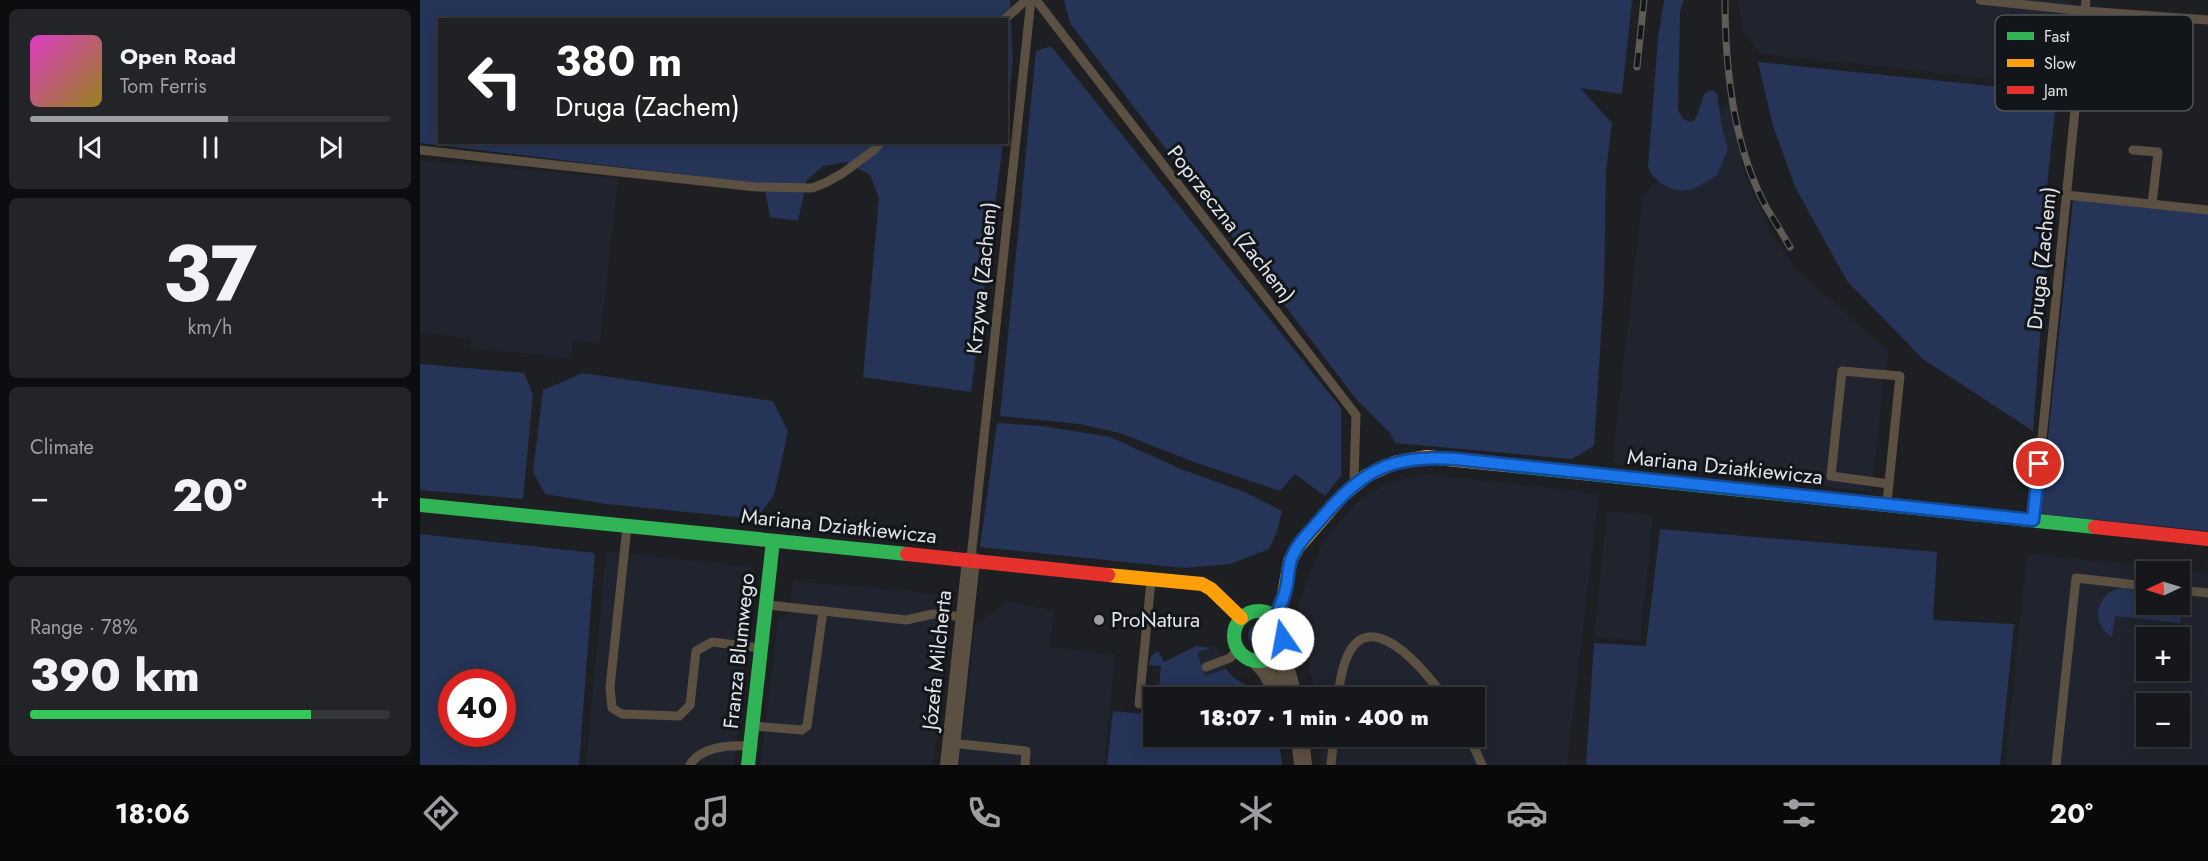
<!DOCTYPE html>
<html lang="en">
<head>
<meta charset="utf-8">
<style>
	body { margin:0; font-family:Jost,sans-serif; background:#232427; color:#f1f3f6; height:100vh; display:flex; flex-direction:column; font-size:22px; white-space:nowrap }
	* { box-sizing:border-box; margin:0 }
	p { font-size:20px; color:#9e9fa2 }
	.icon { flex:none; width:33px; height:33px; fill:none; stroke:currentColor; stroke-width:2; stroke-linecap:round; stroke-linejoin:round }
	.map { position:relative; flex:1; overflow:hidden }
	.details { display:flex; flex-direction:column; gap:9px; padding:9px; background:#0c0d0e; width:420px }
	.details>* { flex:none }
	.guide { position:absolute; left:18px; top:18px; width:570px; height:126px; border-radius:0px; box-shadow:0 3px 15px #0003,0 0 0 2px #353639; background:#202124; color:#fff; overflow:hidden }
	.needle { width:39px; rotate:266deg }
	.tools { position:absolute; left:1716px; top:561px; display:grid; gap:12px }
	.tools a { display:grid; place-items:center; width:54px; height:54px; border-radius:0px; background:#16171a; box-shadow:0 3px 15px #0003,0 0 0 2px #353639; font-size:30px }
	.speed { position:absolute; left:18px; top:669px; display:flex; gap:12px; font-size:30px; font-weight:700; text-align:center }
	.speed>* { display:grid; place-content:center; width:78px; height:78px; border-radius:50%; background:#16171a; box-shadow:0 3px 15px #0003,0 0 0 2px #353639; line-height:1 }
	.speed .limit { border:9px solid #d22; background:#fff; color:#111 }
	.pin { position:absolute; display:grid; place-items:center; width:51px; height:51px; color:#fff; margin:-26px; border:3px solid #fff; border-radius:50%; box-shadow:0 2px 6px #0007 }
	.me { position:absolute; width:66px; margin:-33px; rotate:348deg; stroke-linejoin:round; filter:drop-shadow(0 0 4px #0008) }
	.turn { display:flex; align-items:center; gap:21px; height:126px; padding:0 18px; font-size:27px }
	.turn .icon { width:78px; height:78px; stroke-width:2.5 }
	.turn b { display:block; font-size:42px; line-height:51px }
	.big { font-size:45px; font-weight:800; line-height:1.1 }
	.details .tile { flex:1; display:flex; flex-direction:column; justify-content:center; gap:9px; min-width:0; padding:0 21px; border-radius:9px; background:#232427 }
	.details .dial { align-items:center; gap:0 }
	.dial b { font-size:78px; line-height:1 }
	.song { display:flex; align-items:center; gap:18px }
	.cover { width:72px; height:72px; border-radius:9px; background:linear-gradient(135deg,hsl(310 70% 55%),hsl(50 70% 35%)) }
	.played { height:6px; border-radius:3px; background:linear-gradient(90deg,#9c9ea2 55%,#353639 55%) }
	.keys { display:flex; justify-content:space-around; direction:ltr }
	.heat { display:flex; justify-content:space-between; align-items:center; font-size:33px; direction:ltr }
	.charge { height:9px; border-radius:4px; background:linear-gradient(90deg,#34c759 78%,#353639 0) }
	.trip { position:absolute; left:723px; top:687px; width:342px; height:60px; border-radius:0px; background:#16171a; box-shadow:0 3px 15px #0003,0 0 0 2px #353639; font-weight:800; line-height:60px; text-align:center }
	.tab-bar { display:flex; height:96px; justify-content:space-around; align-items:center; background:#09090a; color:#9e9fa2 }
	.tab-bar .icon { width:42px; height:42px }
	.tab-bar .selected { color:#9c9ea2 }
	.tab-bar b { font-size:27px; color:#f1f3f6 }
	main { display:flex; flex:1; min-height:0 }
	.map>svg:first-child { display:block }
</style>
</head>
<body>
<main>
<section class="details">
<div class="tile">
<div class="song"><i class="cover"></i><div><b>Open Road</b><p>Tom Ferris</p></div></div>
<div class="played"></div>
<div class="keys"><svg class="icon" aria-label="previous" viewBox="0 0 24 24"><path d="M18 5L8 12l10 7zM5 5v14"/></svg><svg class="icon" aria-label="pause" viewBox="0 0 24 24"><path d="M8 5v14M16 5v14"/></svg><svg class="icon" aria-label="next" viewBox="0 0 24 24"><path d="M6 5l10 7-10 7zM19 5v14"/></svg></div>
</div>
<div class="tile dial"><b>37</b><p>km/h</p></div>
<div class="tile"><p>Climate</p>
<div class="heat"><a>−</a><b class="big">20°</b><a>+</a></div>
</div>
<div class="tile"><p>Range · 78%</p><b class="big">390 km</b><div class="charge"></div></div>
</section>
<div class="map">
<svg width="1788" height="765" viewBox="0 0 1788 765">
	<rect width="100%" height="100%" fill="#1d1f22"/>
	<g fill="#20242e" fill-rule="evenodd">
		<polygon points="1318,0 1651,0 1643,86 1341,54 1322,31"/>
		<polygon points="1309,101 1324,172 1353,237 1374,267 1469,352 1463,385 1452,492 1192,463 1223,195"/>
		<polygon points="0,160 198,178 180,343 153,340 151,358 50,348 51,338 0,332"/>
		<polygon points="1007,474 1179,494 1147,765 900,765 902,737 1054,736 1054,698 895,697 878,605 901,545 923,518 941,499 953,491 971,482"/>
		<polygon points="1187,511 1233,515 1220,641 1174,637"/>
		<polygon points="186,551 334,567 314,765 166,765"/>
		<path d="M 1607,554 L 1788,572 L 1788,765 L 1585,765 ZM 1726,572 L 1760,572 L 1760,604 L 1726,604 ZM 1726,638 L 1760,638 L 1760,670 L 1726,670 ZM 1726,704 L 1760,704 L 1760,736 L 1726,736 Z"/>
		<polygon points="373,581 532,595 514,765 341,765 358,619 369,612"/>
		<polygon points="587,602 634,610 630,647 695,655 684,765 539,765 555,626"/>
		<polygon points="797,646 806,669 785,677 776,651"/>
	</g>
	<g fill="#263458" fill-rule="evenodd">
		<polygon points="0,0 590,0 593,61 587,113 586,20 20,20 20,142 583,143 551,392 443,377 459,198 450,175 426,162 403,166 387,180 378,221 350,217 344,184 0,143"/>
		<polygon points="644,0 1212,0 1202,94 1160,88 1192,123 1186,171 1184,288 1174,446 1152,459 975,443 970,433 936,399 650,23"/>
		<path d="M 1244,0 L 1264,0 L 1260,11 L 1258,110 L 1263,119 L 1270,122 L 1275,120 L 1285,93 L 1292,90 L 1297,93 L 1302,128 L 1308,149 L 1297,175 C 1277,188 1262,199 1240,182 C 1234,177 1231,175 1228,167 L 1238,38 Z"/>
		<polygon points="631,46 921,408 921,476 905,496 875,474 860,491 771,461 700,433 659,424 580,416 616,51"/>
		<polygon points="1338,62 1637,93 1624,214 1628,232 1613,431 1503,359 1427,281 1376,189 1353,126"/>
		<polygon points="1653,200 1788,214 1788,531 1620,514"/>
		<polygon points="0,364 104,373 113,394 103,499 0,490"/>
		<polygon points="163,373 353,401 368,432 354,495 336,519 187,504 125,494 113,472 123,390"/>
		<polygon points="577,423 622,426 690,437 761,469 825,492 862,511 857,532 849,549 810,564 764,568 560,547"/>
		<polygon points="1240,529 1517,552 1513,620 1594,624 1580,765 1166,765 1174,643 1226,646"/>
		<path d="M 0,534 L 175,553 L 159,765 L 0,765 ZM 32,682 L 82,682 L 82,734 L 32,734 Z"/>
		<path d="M 1702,588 L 1726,591 L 1726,604 L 1760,604 L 1760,595 L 1763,595 L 1760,623 L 1695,616 L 1692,637 C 1669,623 1676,592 1702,588 Z"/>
		<circle cx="839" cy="635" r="11"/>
		<path d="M 776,646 L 791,648 L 777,652 L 785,676 L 806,669 C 815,683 832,685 842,697 L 738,697 L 741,666 L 729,665 L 731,656 L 738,651 L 744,662 Z"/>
		<polygon points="693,711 733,715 734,736 859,737 862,765 687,765"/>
	</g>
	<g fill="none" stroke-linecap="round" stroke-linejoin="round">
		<g stroke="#5b5042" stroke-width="9">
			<polyline points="616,0 936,415 934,480"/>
			<polyline points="1560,0 1665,11 1788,20"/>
			<polyline points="584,20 606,0"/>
			<polyline points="0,150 336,187 392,188 405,183 423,173 454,150 461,142"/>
			<polyline points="1713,150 1738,152 1732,204"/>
			<polyline points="1646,195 1788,210"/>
			<polyline points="1467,502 1480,376 1422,371 1411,476 1469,484"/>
			<polyline points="1614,518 1666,0"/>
			<polyline points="207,527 190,687 192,708 202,714 259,716 270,705 276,651 292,642 340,648"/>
			<polyline points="551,558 611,0"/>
			<polyline points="1760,590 1788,593"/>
			<polyline points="348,605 486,620 513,614 545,617"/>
			<polyline points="786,667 810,658 818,649"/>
			<path d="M 918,698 C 928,592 986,645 1025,698"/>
			<polyline points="719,704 731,581"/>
			<polyline points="334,726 382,730 387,726 403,611"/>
			<polyline points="1049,736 1062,765"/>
			<polyline points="531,743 606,751 605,765"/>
			<path d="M 270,765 C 280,747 309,745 327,746"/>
			<polyline points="911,765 914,736"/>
			<polyline points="1636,765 1656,578 1726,586"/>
		</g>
		<g stroke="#5b5042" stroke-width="18">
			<polyline points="860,649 874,698"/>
			<polyline points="837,661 846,671 861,698"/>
			<polyline points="880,736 883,765"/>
			<polyline points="529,765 551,560"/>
		</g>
		<g stroke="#30b455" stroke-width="14">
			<polyline points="1086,465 1675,527"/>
			<polyline points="0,505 487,554"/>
			<circle cx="839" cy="636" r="25"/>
			<polyline points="328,765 353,541"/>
		</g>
		<g stroke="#ff9f0a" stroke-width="14">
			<polyline points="688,575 782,584 791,589 821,618"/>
			<polyline points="855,618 864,595 870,561 878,547 922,496 946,476 974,463 1007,457 1086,465"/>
		</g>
		<g stroke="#e5322d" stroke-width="14">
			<polyline points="1675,527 1788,539"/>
			<polyline points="487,554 688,575"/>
		</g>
		<defs>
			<g id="rail">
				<path d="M 1305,0 C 1305,69 1313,145 1346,207 C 1354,220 1362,233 1370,247"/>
				<polyline points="1217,67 1224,0"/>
			</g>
		</defs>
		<use href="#rail" stroke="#5e5a54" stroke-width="7"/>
		<use href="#rail" stroke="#12151a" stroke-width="4.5" stroke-dasharray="14" stroke-linecap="butt"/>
	</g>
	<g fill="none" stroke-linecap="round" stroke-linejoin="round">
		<defs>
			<path id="route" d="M 863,639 L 862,628 L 855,618 C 858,610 863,601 865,592 C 869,580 867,569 872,557 C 878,542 890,532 900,520 C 941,472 969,454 1035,459 L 1613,520 L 1619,464"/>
		</defs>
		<use href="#route" stroke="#114b97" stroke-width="15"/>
		<use href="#route" stroke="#1a73e8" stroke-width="10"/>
	</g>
	<circle fill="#9c9ea2" stroke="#12151a" stroke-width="2" cx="679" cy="620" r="6"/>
	<g text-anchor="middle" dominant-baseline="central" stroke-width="6" stroke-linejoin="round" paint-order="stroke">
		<g font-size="21" fill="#e1e3e7" stroke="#12151a">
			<text transform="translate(811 224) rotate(52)">Poprzeczna (Zachem)</text>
			<text transform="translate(1622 258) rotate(-84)">Druga (Zachem)</text>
			<text transform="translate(562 278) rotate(-84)">Krzywa (Zachem)</text>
			<text transform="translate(1305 467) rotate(6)">Mariana Dziatkiewicza</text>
			<text transform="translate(419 526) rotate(6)">Mariana Dziatkiewicza</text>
			<text transform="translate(319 651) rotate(-84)">Franza Blumwego</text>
			<text transform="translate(517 660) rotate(-84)">Józefa Milcherta</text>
		</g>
		<g font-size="21" fill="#e1e3e7" stroke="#12151a" text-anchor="start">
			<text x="691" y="620">ProNatura</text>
		</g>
	</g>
	<rect x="1575" y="15" width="198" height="96" rx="9" fill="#12151a" stroke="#505358" stroke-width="1.5"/>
	<rect x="1587" y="32" width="27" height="8" fill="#30b455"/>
	<rect x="1587" y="59" width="27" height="8" fill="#ff9f0a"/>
	<rect x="1587" y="86" width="27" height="8" fill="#e5322d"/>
	<g font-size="16" fill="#e1e3e7">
		<text x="1624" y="42">Fast</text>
		<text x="1624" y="69">Slow</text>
		<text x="1624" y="96">Jam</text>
	</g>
</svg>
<div class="tools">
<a><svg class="needle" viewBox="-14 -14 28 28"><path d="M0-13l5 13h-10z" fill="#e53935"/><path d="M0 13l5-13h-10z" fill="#9e9fa2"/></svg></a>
<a>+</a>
<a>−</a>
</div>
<div class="speed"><div class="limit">40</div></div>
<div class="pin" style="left:1619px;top:464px;background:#d93025"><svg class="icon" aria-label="arrive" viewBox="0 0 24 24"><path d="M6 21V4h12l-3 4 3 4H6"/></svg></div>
<svg class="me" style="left:863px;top:639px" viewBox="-20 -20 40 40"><circle r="19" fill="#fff"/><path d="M0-13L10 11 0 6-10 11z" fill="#1a73e8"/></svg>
<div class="trip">18:07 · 1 min · 400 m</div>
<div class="guide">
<div class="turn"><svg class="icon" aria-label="left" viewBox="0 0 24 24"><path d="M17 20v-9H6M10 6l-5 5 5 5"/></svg><div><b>380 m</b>Druga (Zachem)</div></div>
</div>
</div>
</main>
<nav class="tab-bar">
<b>18:06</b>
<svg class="icon selected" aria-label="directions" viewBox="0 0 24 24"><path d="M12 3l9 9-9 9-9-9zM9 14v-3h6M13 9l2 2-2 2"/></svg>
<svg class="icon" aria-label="music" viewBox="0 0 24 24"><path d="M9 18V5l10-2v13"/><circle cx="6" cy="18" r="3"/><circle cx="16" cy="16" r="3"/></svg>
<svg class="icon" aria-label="phone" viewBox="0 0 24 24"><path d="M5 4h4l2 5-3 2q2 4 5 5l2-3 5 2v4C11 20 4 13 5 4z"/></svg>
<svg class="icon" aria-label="climate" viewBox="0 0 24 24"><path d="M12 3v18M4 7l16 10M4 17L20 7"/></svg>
<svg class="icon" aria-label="car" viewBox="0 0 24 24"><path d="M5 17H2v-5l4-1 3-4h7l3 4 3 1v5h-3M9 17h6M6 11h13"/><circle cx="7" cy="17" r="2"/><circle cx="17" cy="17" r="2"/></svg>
<svg class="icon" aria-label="filters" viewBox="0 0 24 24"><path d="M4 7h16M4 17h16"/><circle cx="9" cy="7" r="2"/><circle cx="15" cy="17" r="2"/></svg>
<b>20°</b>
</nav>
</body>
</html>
